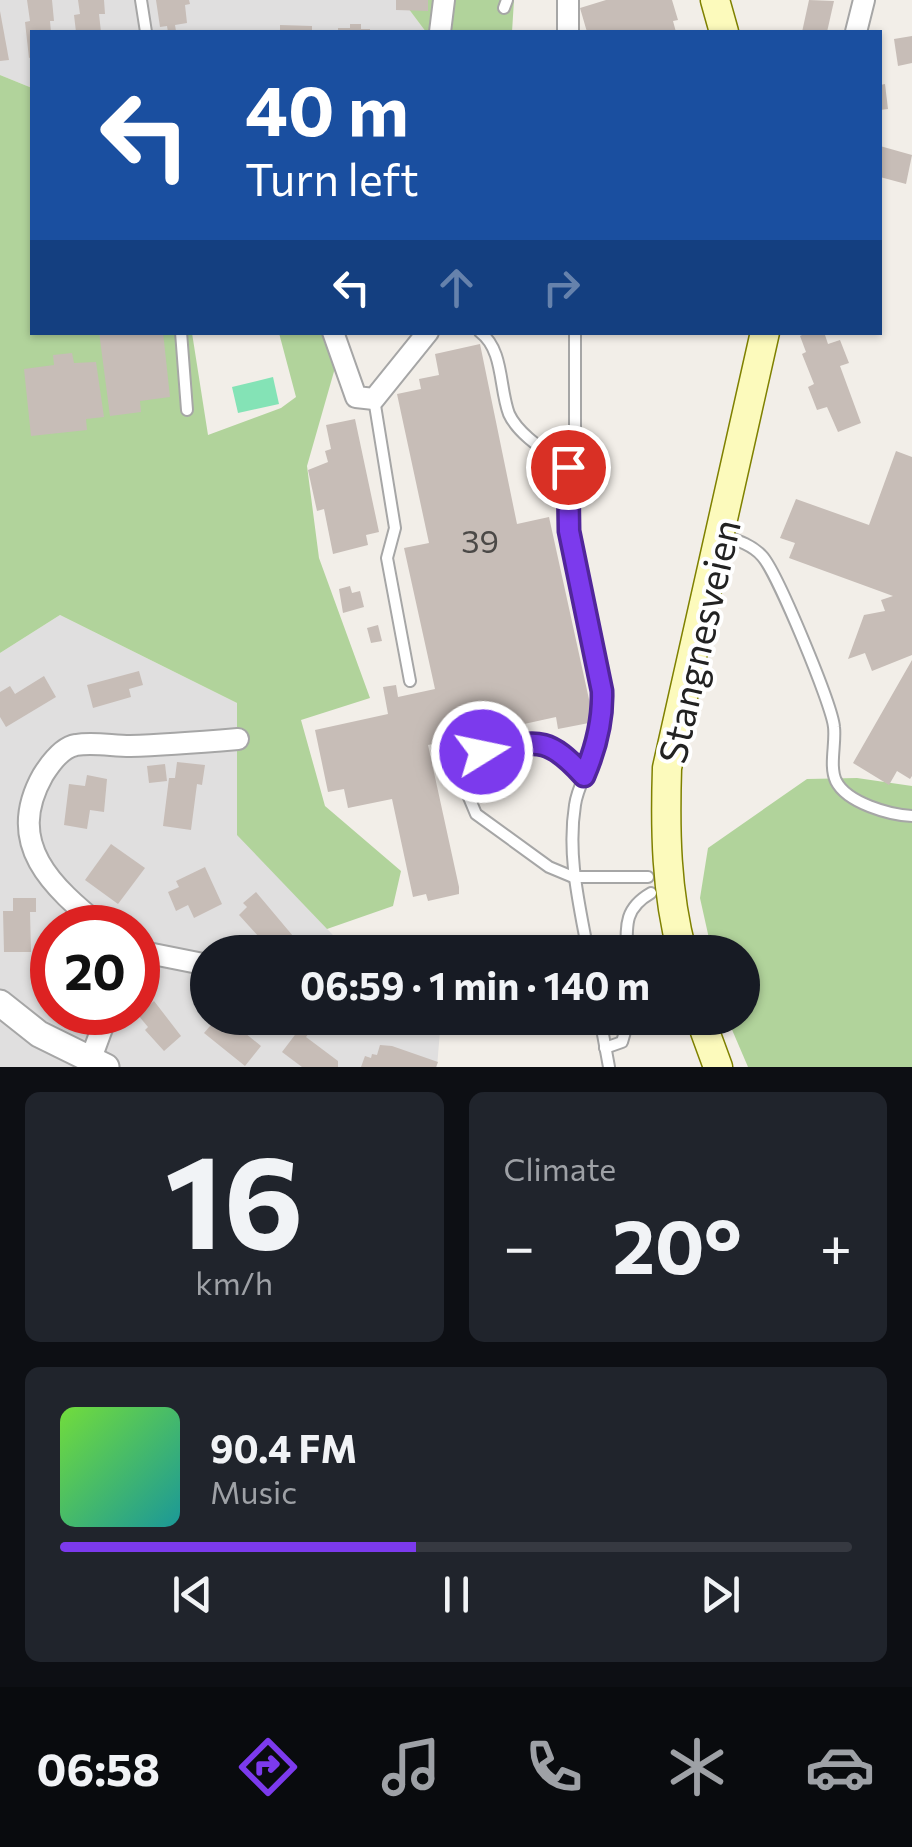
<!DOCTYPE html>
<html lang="en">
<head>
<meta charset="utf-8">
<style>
	body { margin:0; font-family:Commissioner,sans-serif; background:#20242c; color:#f1f3f6; height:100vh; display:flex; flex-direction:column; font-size:38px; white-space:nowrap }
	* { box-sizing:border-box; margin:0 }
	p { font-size:32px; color:#9ea1a6 }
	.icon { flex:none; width:55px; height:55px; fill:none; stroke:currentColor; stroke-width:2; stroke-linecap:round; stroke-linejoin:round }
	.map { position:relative; height:1067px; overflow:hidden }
	.drawer { display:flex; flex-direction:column; gap:25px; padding:25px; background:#0d0f14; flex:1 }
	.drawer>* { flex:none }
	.top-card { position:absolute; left:30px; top:30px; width:852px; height:305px; border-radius:0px; box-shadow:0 2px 8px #0004; background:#1a4fa0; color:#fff; overflow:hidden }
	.speed { position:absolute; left:30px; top:905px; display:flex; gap:20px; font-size:50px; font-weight:700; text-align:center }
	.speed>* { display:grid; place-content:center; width:130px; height:130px; border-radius:50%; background:#171b24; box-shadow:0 2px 8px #0004; line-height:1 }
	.speed .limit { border:15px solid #d22; background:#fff; color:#111 }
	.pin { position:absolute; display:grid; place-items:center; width:85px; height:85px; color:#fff; margin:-42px; border:5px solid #fff; border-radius:50%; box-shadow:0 2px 10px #0007 }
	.me { position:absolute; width:110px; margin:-55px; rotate:80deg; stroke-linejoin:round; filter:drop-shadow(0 0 8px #0008) }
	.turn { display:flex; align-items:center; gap:35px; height:210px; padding:0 50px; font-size:45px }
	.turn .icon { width:130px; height:130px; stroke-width:2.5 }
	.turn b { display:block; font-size:70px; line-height:85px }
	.lanes { display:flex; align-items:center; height:95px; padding:0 50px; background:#0003; justify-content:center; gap:50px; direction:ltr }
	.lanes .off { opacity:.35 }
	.big { font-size:75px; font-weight:700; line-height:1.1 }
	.drawer .card { flex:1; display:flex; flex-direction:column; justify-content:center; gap:15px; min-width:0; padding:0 35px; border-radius:15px; background:#20242c }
	.drawer .dial { align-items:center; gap:0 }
	.dial b { font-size:130px; line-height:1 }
	.song { display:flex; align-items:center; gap:30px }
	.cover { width:120px; height:120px; border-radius:15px; background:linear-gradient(135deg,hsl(100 70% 55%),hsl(180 70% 35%)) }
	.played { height:10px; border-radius:5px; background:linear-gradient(90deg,#7c3aed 45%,#363941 45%) }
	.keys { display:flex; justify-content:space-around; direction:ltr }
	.heat { display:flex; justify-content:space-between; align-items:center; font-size:55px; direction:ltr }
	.drawer .tiles { flex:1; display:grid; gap:25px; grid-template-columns:1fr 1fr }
	.card:last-child { grid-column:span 2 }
	.trip { position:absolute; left:190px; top:935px; width:570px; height:100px; border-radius:50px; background:#171b24; box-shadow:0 2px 8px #0004; font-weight:700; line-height:100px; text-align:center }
	.tabs { display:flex; height:160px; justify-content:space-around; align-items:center; background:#090b0e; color:#9ea1a6 }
	.tabs .icon { width:70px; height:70px }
	.tabs .selected { color:#7c3aed }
	.tabs b { font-size:45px; color:#f1f3f6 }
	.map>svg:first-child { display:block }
</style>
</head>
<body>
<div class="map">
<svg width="912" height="1067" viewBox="0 0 912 1067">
	<rect width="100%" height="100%" fill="#f2eee8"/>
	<g fill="#e0dfdf" fill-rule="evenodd">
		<polygon points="0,0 402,0 426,32 32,32 32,88 0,75"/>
		<path d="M 60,615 L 237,703 L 238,835 L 349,952 L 208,952 L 208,1018 L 422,1018 L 440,1031 L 437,1067 L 0,1067 L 0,653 ZM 52,928 L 138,928 L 138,1012 L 52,1012 Z"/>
	</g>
	<g fill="#b1d39b">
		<polygon points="402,0 514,0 512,32 426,32"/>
		<polygon points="0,75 32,88 32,332 192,333 208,435 281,408 296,397 279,333 345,333 307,466 319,558 370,698 301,720 325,806 401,871 393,906 327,929 237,835 237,703 60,615 0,653"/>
		<polygon points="857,778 912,786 912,1067 748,1067 727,1018 742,1018 742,952 712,952 700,898 708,848 807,779"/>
	</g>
	<polygon fill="#84e3b6" points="273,377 279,404 238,413 232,387"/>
	<g fill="#c7bdb7">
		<polygon points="27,0 52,0 54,21 50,21 51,32 32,32 32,57 29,58 25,22 30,21"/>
		<polygon points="78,0 104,0 105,14 99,14 101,32 76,32 74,15 80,14"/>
		<polygon points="156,0 189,0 190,4 185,5 187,23 175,25 176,31 168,32 167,26 160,27"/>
		<polygon points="396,0 428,0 428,11 396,10"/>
		<polygon points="606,0 672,0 678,20 673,21 676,32 587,32 580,8"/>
		<polygon points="809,0 834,1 827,32 802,32"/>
		<polygon points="0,11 9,60 0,61"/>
		<polygon points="350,24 361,24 361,29 370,29 370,32 338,32 338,28 350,28"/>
		<polygon points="280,25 312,26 312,32 280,32"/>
		<polygon points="912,36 912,63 898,66 894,39"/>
		<polygon points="885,84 888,109 880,110 880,85"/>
		<polygon points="880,146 912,155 906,184 880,177"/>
		<polygon points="99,332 163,332 170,397 140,401 141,412 110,416"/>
		<polygon points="808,332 824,332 828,344 840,340 849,363 840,366 861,423 838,432 827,407 817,410 808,387 814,384 802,354 806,352 800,336"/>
		<polygon points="480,344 517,524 549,517 594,722 558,729 556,717 428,745 459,887 459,894 428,901 426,894 413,897 392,799 348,808 344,789 328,792 315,730 388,714 383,687 396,685 398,697 435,689 404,548 429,543 397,394 421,389 419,379 439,375 435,354"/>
		<polygon points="72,353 74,363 96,362 104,417 86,419 87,430 31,436 24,369 54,365 53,355"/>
		<polygon points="355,419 379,532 366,535 368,545 333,554 324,509 317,511 308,470 328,462 325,451 331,449 326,425"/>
		<polygon points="896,451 912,457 912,655 872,671 865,653 848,659 864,615 885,611 881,600 893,596 789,558 795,543 780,538 796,499 869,525"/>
		<polygon points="350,586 352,593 360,591 364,607 343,613 339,589"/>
		<polygon points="378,625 382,641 371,643 367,628"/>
		<polygon points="912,660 912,776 910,779 897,771 889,785 853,763"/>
		<polygon points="139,671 143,685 129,689 131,697 93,708 87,685"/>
		<polygon points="44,676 56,697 6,727 0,717 0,692 10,686 15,694"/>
		<polygon points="177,762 205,765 202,785 197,784 191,830 163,826 169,778 175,778"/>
		<polygon points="165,764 167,781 149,783 147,766"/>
		<polygon points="87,775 107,779 104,812 90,810 87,829 64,825 69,784 85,786"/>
		<polygon points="111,844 145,868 118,904 85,880"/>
		<polygon points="205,867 222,904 194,918 188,905 176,911 168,892 179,887 176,881"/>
		<polygon points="256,892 293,936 274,952 268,952 264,948 267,946 239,915 247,907 243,903"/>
		<polygon points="13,898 36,898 36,912 30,912 31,952 4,952 3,911 13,911"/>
		<polygon points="52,955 52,991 37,982"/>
		<polygon points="154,1001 181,1036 164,1051 145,1030 148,1027 138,1015"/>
		<polygon points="217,1018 230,1018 229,1020 261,1046 245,1066 204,1033"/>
		<polygon points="304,1023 312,1029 306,1037 338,1061 338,1067 302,1067 282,1052"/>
		<polygon points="380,1045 392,1046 438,1062 436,1067 361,1067 365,1056 371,1058 372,1054 377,1055"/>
	</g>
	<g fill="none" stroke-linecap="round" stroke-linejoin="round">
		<defs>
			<g id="service">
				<polyline points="141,0 146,32"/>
				<polyline points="504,8 507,0"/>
				<polyline points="181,332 187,410"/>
				<path d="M 480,332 C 504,350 499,388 509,414 C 519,436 549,453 568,467"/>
				<path d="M 575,332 L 575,438 L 568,467 L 569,531 L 602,691 C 602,715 599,737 591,760 C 586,775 577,789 575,805 C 567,855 579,903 588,952"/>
				<polyline points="374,399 395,528 387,558 410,681"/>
				<path d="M 721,535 C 736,540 751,544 762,556 C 777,572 832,705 834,727 C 836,744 829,766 836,781 C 847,803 890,815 912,816"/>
				<polyline points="584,776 562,752 534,742 483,752 468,764 463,783 476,814 549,867 573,877 648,877"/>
				<path d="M 627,952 C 626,924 625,908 651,893"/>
				<polyline points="600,1018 609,1067"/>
				<polyline points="605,1048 622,1042 629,1018"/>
			</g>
			<g id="minor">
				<polyline points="568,0 568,32"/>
				<polyline points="440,32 444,0"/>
				<polyline points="856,32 864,0"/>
				<polyline points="333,332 356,397 374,399 428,332"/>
				<path d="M 103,928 C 52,887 4,844 43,775 C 50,764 62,747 76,745 C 93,742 113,746 130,746 C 166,745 202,742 238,739"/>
				<polyline points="138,951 208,965"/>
				<polyline points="90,1061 108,1012"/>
			</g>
			<polyline id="tertiary" points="0,1003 39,1034 106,1067"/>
			<g id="secondary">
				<polyline points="715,0 724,32"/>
				<path d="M 682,952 C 666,891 665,831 667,768 L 765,332"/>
				<polyline points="700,1018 718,1067"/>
			</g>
		</defs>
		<use href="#service" stroke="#a6a6a6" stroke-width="14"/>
		<use href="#minor" stroke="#a6a6a6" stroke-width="24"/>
		<use href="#tertiary" stroke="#a6a6a6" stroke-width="29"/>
		<use href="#secondary" stroke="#7f8100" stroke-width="31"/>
		<use href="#service" stroke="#fff" stroke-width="10"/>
		<use href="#minor" stroke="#fff" stroke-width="20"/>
		<use href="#tertiary" stroke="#fff" stroke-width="25"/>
		<use href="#secondary" stroke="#fcfabc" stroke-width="28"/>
	</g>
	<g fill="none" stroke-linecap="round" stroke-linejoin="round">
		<defs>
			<path id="route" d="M 482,752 C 536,742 545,733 584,776 C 596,748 603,721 602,691 L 569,531 L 568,467"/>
		</defs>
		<use href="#route" stroke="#51269a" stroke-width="25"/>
		<use href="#route" stroke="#7c3aed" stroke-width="18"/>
	</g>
	<g text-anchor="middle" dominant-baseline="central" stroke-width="8" stroke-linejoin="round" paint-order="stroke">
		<g font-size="32" fill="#4b4947">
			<text x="480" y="540">39</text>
		</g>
		<g font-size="38" fill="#222" stroke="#fff">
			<text transform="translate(698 641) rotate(-77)">Stangnesveien</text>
		</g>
	</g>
</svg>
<div class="speed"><div class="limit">20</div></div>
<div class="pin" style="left:568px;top:467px;background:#d93025"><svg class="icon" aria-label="arrive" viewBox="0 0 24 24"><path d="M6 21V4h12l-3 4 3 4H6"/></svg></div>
<svg class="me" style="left:482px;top:752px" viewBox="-20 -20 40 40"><circle r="17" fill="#7c3aed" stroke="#fff" stroke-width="3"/><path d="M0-11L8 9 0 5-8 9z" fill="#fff"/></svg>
<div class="trip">06:59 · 1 min · 140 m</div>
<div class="top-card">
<div class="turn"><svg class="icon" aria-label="left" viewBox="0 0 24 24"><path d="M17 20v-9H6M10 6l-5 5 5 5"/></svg><div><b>40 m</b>Turn left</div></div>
<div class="lanes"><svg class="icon" aria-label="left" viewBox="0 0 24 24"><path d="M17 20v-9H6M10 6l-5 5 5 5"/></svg><svg class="icon off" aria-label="ahead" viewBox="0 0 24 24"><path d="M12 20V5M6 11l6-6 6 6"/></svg><svg class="icon off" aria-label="right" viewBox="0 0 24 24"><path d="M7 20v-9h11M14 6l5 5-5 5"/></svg></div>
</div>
</div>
<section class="drawer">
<div class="tiles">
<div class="card dial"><b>16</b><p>km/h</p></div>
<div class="card"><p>Climate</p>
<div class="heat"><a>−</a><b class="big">20°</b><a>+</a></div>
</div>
<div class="card">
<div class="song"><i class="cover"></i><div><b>90.4 FM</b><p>Music</p></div></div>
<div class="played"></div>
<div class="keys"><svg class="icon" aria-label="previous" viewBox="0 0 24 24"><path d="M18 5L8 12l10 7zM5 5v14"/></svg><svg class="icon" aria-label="pause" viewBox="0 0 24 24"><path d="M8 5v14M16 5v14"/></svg><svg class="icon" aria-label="next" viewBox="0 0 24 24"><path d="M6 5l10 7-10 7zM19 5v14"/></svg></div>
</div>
</div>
</section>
<nav class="tabs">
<b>06:58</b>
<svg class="icon selected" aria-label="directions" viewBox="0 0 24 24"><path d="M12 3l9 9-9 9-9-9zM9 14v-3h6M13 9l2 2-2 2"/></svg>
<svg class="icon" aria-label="music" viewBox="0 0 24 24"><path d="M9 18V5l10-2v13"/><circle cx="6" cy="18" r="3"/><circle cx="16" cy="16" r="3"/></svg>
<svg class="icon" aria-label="phone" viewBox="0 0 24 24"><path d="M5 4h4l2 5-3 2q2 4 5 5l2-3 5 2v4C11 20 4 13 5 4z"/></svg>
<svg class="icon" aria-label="climate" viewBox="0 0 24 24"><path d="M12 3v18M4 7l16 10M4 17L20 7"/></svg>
<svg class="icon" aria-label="car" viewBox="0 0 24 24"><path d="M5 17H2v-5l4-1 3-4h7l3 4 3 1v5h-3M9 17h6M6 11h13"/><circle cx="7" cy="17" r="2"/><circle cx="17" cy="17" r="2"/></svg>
</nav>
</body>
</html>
